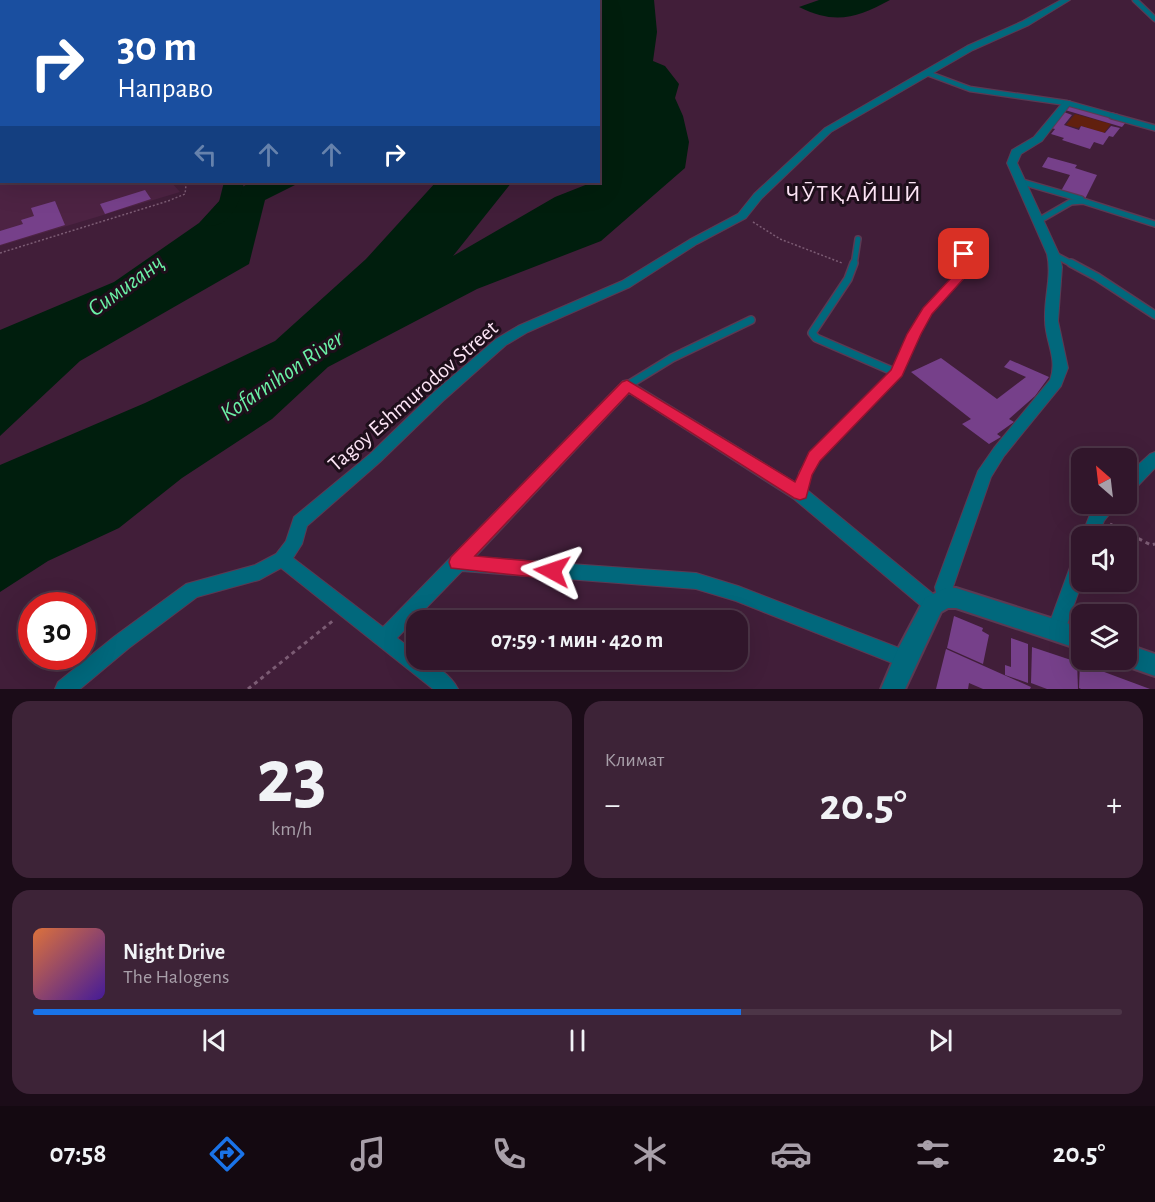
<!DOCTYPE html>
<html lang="ru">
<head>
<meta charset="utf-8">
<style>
	body { margin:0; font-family:"Alegreya Sans",sans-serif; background:#3d2337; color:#f1f3f6; height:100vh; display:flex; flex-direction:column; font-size:22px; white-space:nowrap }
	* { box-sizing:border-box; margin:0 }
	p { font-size:20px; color:#a89fa9 }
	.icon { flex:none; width:33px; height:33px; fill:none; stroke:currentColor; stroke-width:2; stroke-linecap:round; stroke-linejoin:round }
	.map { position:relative; height:689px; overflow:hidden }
	.side { display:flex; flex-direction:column; gap:12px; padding:12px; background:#1b0c18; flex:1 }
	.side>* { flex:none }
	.guide { position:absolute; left:0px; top:0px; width:600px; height:183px; box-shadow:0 6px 24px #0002,0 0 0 2px #4c3547; background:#1a4fa0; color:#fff; overflow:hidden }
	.needle { width:39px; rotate:332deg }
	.fabs { position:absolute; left:1071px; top:448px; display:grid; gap:12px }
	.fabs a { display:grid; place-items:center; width:66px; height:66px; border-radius:12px; background:#31162b; box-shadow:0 6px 24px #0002,0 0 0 2px #4c3547; font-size:30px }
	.speed { position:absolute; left:18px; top:592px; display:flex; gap:12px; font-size:30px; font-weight:700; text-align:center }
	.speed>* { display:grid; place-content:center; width:78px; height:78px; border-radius:50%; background:#31162b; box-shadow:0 6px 24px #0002,0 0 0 2px #4c3547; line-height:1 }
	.speed .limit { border:9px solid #d22; background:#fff; color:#111 }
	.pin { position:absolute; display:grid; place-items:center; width:51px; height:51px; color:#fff; margin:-26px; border-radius:12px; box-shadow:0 3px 9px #0006 }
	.me { position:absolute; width:66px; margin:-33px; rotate:275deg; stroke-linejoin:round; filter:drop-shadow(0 0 4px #0008) }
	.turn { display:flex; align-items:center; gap:21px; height:126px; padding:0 18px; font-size:27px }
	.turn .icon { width:78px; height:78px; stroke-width:2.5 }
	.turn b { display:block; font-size:42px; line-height:51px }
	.lanes { display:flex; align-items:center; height:57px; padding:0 18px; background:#0003; justify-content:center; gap:30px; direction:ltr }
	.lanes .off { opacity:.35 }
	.big { font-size:45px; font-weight:700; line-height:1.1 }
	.side .widget { flex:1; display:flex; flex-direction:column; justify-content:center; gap:9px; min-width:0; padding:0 21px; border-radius:18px; background:#3d2337 }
	.side .dial { align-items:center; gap:0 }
	.dial b { font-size:78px; line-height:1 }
	.song { display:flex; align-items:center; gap:18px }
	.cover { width:72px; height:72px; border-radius:9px; background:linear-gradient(135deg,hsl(20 70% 55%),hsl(260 70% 35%)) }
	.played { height:6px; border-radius:3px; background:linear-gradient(90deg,#1a73e8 65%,#4c3547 65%) }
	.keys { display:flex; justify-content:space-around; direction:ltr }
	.heat { display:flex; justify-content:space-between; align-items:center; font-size:33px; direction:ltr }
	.side .tiles { flex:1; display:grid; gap:12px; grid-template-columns:1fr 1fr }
	.widget:last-child { grid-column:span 2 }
	.trip { position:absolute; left:406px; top:610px; width:342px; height:60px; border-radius:18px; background:#31162b; box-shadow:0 6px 24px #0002,0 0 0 2px #4c3547; font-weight:700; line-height:60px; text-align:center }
	.dock { display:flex; height:96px; justify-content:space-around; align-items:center; background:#140911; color:#a89fa9 }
	.dock .icon { width:42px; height:42px }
	.dock .selected { color:#1a73e8 }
	.dock b { font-size:27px; color:#f1f3f6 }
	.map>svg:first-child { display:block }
</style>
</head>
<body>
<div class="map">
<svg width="1155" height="689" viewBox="0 0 1155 689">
	<rect width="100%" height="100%" fill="#411e39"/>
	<polygon fill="#4d2343" points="0,78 2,182 171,182 180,192 0,246"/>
	<polygon fill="#61200e" points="1075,114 1111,124 1104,133 1081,126 1078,128 1066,125"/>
	<g fill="#001e0d">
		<polygon points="508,0 654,0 657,32 653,61 665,66 679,84 675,98 683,116 689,142 685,168 601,241 477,289 328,367 272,419 182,478 119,528 48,561 0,592 0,465 145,403 275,341 366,259 436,182 512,182 453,256 555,197 593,182 598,182 598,2 507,1"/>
		<path d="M 819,0 L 890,0 C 857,18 835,25 799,7 Z"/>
		<polygon points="251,182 301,182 265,200 249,264 80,361 0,436 0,330 114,282 199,223 221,199"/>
	</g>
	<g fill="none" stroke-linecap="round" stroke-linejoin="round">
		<g fill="#001e0d" fill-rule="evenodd">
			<polygon points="156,0 170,0 171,2 157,2"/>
			<path d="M 224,182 L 244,182 C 241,200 230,230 206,225 L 203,220 L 219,202 Z"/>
		</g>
	</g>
	<g fill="#76408a">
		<polygon points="1070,105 1126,122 1122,127 1065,110"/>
		<polygon points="1064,112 1072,115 1064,125 1079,130 1081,126 1105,133 1111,126 1120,128 1113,137 1109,136 1103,145 1094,142 1090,149 1062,140 1064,138 1051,134 1055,129 1051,128"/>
		<polygon points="1048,157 1077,165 1075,168 1097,175 1085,199 1061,191 1070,175 1042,167"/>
		<polygon points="145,190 151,199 105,214 100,204"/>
		<polygon points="55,201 65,225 0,245 0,231 23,224 21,220 34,216 31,208"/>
		<polygon points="941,358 997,399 1026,377 1004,367 1010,360 1049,377 1035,396 1009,419 1014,422 997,434 1001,437 989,444 962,424 971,419 911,372"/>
		<polygon points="954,616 983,628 982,631 989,635 983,664 947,648"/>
		<polygon points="1011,638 1028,644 1028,683 1005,675 1005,665 1011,667"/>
		<polygon points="1032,647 1077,662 1078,689 1047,689 1031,683"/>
		<polygon points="946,649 1031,687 1030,689 983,689 969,683 968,689 936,689"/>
		<polygon points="1080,663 1150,689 1081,689 1079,688"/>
	</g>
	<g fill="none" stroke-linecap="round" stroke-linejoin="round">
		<defs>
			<g id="service-far3">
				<polyline points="1135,0 1155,19"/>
				<polyline points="330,2 334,0"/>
				<polyline points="927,73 970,89 1067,103 1117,117"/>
			</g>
			<g id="service-far2">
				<polyline points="1112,116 1155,128"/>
				<polyline points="1019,181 1081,199"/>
				<polyline points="1038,221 1071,202 1083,201 1155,224"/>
				<polyline points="1053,254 1074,265"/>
				<polyline points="854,265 858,239"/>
				<polyline points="962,265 964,254"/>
			</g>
			<g id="service-far1">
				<polyline points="854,263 848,279 812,333 816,338 897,373"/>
				<polyline points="1071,263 1097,277 1155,315"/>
				<polyline points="628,385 672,358 751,320"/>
				<polyline points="818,452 897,373 927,311 960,276 962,263"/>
			</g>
			<polyline id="service" points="800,494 804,474 819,451"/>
			<g id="minor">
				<path d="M 1061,0 L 1070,0 L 1029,25 L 973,50 L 831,132 L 762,198 L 746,218 L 697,244 L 630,287 L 528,332 L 506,345 L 443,401 L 380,462 L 307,526 L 302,544 L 293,558 L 383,627 L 623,381 L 628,380 L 806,489 L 937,597 L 935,587 L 978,471 L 994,448 L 1050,380 C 1058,358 1045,342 1045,320 C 1044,297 1052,276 1047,254 L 1007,163 L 1012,150 L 1034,137 L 1064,101 L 1070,101 L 1070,105 L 1042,141 L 1021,154 L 1017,163 L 1059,254 L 1062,267 L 1058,321 L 1068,368 L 1061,386 L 1004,456 L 991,477 L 953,587 L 955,598 L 952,604 L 946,606 L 942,605 L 939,611 L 933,613 L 927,611 L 794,499 L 629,393 L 475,557 L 696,573 L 738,586 L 912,653 L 914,659 L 912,665 L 905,668 L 736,601 L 696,589 L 462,571 L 397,638 L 417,653 L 417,660 C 431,660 452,676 458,689 L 433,689 L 281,568 L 259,580 L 197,597 L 129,648 L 80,689 L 55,689 L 58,682 L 115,636 L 186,584 L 255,565 L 276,554 L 286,541 L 294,517 L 370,454 L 433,393 L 496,339 L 518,326 L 622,281 L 689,240 L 738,214 L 754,194 L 825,128 L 967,46 L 1023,21 Z"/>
				<polygon points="1155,452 1155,468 1132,492 1126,493 1126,476 1150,454"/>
				<polygon points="1099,504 1117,504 1104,521 1097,537 1082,537 1082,539 1081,537 1091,512"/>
				<polygon points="1082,552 1082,582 1063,636 1056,639 1049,636 1047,630 1073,559 1076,554"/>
			</g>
			<g id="tertiary">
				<polygon points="946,588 956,588 1082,628 1082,650 956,608 948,608 941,612 905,689 881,689 897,651 925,598"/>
				<polygon points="1126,644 1155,654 1155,676 1118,663 1117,660 1126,660"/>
			</g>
		</defs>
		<use href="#service-far3" stroke="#5b3a53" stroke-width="7"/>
		<use href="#service-far2" stroke="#5b3a53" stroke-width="8"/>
		<use href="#service-far1" stroke="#5b3a53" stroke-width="10"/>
		<use href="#service" stroke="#5b3a53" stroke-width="12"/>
		<use href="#minor" stroke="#5b3a53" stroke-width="2"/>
		<use href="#tertiary" stroke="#5b3a53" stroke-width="4"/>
		<g stroke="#7c5c74" stroke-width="1.5" stroke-dasharray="2 2" stroke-linecap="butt">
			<polyline points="291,0 294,2"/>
			<polyline points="178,2 182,0"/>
			<polyline points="753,222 780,239 842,263"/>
			<polyline points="0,253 168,201 185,194 186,185 182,182"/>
		</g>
		<g stroke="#7c5c74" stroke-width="3" stroke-dasharray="4 4" stroke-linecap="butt">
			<polyline points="1110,524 1151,545 1155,544"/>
			<polyline points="248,689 335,619"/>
		</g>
		<use href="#service-far3" stroke="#01687c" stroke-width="4.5"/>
		<use href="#service-far2" stroke="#01687c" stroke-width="5"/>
		<use href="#service-far1" stroke="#01687c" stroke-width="7"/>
		<use href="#service" stroke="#01687c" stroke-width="9"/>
		<use href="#minor" fill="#01687c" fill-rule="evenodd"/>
		<use href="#tertiary" fill="#01687c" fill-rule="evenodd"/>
	</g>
	<polygon fill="#e11d48" stroke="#92132f" stroke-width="1.5" points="964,250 971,254 966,276 932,314 921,334 902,376 820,461 812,475 806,498 800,500 794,498 629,393 475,556 552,563 559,566 561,571 559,577 552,579 451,568 449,562 451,557 622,382 627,380 795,482 809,452 891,370 907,334 923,308 954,275 958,254"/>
	<g text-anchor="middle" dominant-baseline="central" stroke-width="6" stroke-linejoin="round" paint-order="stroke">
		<g font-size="22" fill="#fce4f5" stroke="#1e0f1b">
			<text transform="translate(413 396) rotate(-41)">Tagoy Eshmurodov Street</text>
		</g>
		<g font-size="24" letter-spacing="1.5" fill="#fce4f5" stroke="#1e0f1b">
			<text x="854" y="194">ЧӮТҚАЙШӢ</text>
		</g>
		<g font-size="24" font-style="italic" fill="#6bf0a6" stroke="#1e0f1b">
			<text transform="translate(126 286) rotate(-36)">Симиганҷ</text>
			<text transform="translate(282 376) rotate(-34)">Kofarnihon River</text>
		</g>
	</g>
</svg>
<div class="fabs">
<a><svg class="needle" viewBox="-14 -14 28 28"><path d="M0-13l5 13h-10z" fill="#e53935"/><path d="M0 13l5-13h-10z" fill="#a89fa9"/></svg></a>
<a><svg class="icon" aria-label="sound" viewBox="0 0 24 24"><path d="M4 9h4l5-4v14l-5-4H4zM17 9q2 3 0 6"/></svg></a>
<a><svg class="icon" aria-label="layers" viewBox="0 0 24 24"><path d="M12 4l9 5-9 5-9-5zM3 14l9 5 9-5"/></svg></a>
</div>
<div class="speed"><div class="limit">30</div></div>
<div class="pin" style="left:964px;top:254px;background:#d93025"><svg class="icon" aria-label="arrive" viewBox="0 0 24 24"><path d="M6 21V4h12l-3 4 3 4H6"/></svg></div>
<svg class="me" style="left:552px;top:571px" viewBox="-20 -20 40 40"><path d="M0-17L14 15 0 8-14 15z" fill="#e11d48" stroke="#fff" stroke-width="4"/></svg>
<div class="trip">07:59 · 1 мин · 420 m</div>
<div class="guide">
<div class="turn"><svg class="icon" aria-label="right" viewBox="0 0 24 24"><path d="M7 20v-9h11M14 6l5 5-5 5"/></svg><div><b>30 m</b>Направо</div></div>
<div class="lanes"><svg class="icon off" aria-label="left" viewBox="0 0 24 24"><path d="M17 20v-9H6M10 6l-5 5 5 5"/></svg><svg class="icon off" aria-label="ahead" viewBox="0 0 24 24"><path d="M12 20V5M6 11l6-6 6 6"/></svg><svg class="icon off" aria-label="ahead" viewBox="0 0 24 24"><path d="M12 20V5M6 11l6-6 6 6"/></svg><svg class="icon" aria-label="right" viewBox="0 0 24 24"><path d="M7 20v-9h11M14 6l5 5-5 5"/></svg></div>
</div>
</div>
<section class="side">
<div class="tiles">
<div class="widget dial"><b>23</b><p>km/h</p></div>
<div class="widget"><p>Климат</p>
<div class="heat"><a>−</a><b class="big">20.5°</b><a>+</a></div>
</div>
<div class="widget">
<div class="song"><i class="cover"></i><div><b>Night Drive</b><p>The Halogens</p></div></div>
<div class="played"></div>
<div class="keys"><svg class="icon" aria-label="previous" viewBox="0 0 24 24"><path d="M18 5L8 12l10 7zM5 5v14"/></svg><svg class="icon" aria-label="pause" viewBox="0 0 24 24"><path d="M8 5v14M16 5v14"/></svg><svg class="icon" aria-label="next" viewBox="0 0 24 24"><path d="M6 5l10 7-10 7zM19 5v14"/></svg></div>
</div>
</div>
</section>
<nav class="dock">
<b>07:58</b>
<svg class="icon selected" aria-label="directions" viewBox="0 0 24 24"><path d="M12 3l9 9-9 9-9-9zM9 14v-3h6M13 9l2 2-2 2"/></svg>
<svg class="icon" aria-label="music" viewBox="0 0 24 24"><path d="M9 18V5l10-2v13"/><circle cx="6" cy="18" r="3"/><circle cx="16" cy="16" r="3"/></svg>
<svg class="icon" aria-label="phone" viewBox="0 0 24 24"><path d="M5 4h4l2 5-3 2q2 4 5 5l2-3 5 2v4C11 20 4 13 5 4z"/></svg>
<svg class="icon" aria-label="climate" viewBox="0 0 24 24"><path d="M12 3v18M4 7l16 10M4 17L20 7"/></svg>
<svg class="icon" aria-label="car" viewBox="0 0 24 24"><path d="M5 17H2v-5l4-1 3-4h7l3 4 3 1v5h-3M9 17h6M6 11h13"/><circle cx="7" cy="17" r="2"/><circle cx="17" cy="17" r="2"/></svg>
<svg class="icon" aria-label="filters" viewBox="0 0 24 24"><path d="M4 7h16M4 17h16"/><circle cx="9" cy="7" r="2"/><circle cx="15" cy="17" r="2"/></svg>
<b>20.5°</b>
</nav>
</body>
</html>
